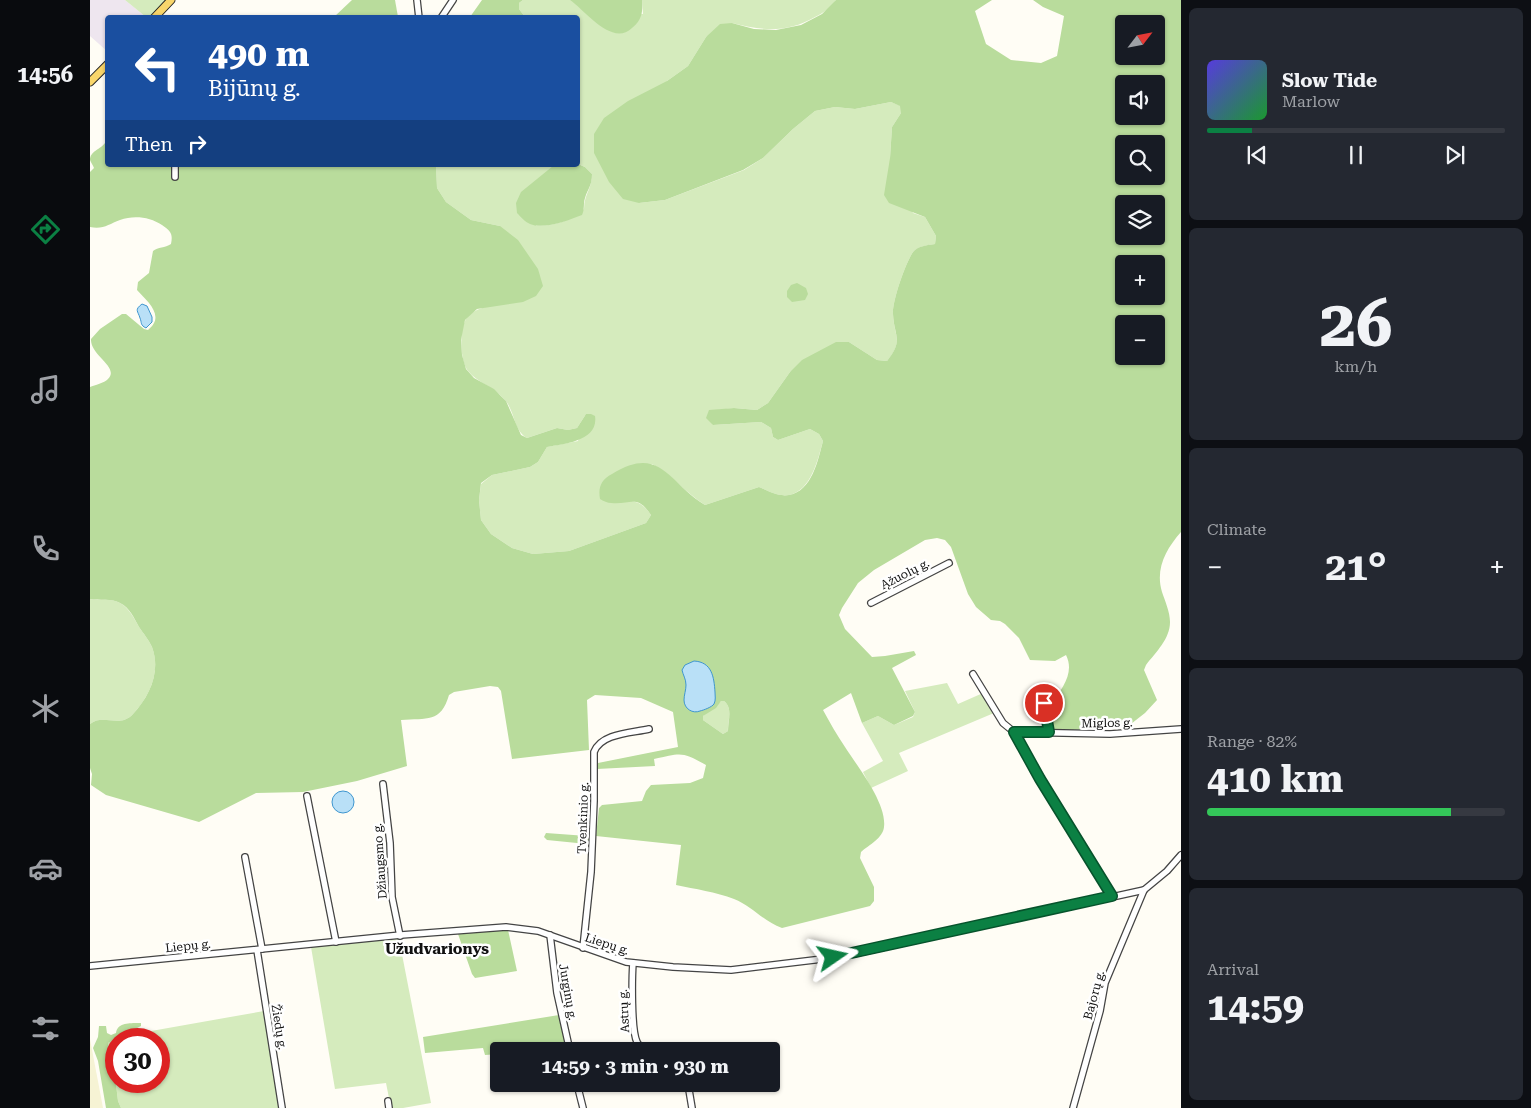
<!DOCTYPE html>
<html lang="en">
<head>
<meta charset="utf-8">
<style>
	body { margin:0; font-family:"Roboto Serif",serif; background:#242831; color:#f1f3f6; height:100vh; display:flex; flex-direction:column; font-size:19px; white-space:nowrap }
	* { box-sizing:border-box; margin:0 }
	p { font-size:16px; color:#9ea1a6 }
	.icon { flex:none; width:28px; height:28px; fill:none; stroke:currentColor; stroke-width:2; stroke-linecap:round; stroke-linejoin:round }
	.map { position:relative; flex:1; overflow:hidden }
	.drawer { display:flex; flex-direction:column; gap:8px; padding:8px; background:#0d0f14; width:350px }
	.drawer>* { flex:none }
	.guide { position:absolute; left:15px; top:15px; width:475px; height:152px; border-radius:5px; box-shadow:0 1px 4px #0004; background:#1a4fa0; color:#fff; overflow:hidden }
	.needle { width:32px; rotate:58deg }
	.controls { position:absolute; left:1025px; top:15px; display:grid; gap:10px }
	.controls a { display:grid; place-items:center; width:50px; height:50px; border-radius:5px; background:#171b24; box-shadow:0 1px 4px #0004; font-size:25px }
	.speed { position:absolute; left:15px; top:1028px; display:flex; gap:10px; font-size:25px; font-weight:700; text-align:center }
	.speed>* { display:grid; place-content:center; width:65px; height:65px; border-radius:50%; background:#171b24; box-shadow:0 1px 4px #0004; line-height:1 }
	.speed .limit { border:8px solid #d22; background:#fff; color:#111 }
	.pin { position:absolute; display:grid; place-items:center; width:42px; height:42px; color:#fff; margin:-21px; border:2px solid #fff; border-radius:50%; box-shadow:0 1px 5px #0007 }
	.me { position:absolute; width:55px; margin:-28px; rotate:79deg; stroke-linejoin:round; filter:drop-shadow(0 0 4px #0008) }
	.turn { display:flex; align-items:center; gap:18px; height:105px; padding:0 20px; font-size:22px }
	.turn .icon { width:65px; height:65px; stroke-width:2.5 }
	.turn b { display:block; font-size:35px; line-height:42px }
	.then { display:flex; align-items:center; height:48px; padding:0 20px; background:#0003; gap:10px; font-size:19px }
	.big { font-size:38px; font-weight:700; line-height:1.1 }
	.drawer .card { flex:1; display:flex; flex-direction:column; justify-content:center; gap:8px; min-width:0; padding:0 18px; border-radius:8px; background:#242831 }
	.drawer .dial { align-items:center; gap:0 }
	.dial b { font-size:65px; line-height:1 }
	.song { display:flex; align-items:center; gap:15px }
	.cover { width:60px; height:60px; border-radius:8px; background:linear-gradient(135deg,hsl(250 70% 55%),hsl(130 70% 35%)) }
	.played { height:5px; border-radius:2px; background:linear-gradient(90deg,#0b8043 15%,#363941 15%) }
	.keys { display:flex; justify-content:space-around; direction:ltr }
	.heat { display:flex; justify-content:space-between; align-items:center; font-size:28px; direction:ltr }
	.charge { height:8px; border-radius:4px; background:linear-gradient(90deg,#34c759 82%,#363941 0) }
	.trip { position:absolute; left:400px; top:1042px; width:290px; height:50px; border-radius:5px; background:#171b24; box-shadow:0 1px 4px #0004; font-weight:700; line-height:50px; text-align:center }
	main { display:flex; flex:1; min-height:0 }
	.tab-bar { display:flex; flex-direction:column; width:90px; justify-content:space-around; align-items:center; background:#090b0e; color:#9ea1a6 }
	.tab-bar .icon { width:35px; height:35px }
	.tab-bar .on { color:#0b8043 }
	.tab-bar b { font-size:22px; color:#f1f3f6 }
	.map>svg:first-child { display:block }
</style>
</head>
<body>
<main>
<nav class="tab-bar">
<b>14:56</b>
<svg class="icon on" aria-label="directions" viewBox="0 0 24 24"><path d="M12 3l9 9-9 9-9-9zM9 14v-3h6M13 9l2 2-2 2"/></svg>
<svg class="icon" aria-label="music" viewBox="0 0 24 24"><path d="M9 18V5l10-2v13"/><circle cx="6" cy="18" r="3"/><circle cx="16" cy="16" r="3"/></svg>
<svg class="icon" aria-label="phone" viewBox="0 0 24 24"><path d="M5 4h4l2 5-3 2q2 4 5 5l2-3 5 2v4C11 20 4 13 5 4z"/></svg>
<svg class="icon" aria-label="climate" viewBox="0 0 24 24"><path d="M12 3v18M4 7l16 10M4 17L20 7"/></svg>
<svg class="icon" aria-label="car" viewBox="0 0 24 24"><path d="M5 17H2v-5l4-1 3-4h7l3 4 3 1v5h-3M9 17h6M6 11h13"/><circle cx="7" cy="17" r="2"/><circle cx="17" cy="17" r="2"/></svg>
<svg class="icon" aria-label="filters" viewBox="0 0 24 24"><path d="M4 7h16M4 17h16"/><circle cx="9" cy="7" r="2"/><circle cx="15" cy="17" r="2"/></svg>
</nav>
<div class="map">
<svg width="1091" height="1108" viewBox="0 0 1091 1108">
	<rect width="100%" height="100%" fill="#fffdf5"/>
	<polygon fill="#eee6ef" points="0,0 35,0 56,17 18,18 17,51 0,36"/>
	<polygon fill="#f6f3d4" points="0,1039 13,1108 0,1108"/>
	<g fill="#d5ebbd">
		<polygon points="35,0 77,0 60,18 56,17"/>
		<path d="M 433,0 L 480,0 L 553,14 L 552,0 L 746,0 C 742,7 733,13 725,17 C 697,33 673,31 642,23 L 616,37 L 598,66 L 577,81 L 549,203 L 575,200 L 654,170 L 673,158 L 703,129 L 725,111 L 745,107 L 765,109 L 801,102 L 811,106 L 811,113 L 802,127 L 800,158 L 823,213 L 835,217 L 846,236 L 845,244 C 838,245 828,246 823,252 C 816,262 802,301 803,314 C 804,337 814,340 797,361 L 787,360 L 759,342 L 700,372 L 678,403 L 667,410 L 644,408 L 619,411 L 623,425 L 671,422 L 681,428 L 683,437 L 688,440 L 720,429 L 729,434 L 733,441 C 728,459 721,491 699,495 C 689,497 678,491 669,487 L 615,505 C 596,493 582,475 562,464 L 520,503 C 540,501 549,497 561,515 L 556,523 L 479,551 L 443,554 L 422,548 L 401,534 L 391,520 L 389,500 L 391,484 L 402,475 L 440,467 L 448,462 L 457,447 L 488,441 L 496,414 L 487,428 L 478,430 L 467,428 L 437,438 C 423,430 425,410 414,399 C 404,387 388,383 378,371 C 370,362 369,330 376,319 C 382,310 392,308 402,305 L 410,226 L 381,220 L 356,202 L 347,188 L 346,165 L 467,165 L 463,166 L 446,226 C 467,225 477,222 494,209 C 494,194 502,189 502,174 L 495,167 L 488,164 L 488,18 L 435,17 L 429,9 L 429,3 Z"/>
		<path d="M 0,599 C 9,601 22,598 30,603 C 39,608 44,618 49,627 C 53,633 59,640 62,647 C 71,671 60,696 43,714 C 29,729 14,713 0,724 Z"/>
		<polygon points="857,683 868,704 893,693 904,713 809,753 818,771 781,788 773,772 793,761 772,723 788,716 804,725 823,717 825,712 815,691"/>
		<path d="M 631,701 L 634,701 C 643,708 638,720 638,731 L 633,734 L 613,720 L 613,716 Z"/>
		<polygon points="309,939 341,1103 313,1108 301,1108 296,1083 245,1089 221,947"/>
		<polygon points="174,1011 189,1108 31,1108 28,1101 25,1076 21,1067 18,1043 26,1039 26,1081 69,1081 69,1039 27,1039 33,1036"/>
	</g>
	<g fill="#b9dc9c" fill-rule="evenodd">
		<polygon points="262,0 305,0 308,17 244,17"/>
		<polygon points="392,0 433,0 429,3 429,9 435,17 380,17"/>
		<path d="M 480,0 L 552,0 C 553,12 552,20 542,28 C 522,47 496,11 480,0 Z"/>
		<path d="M 746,0 L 902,0 L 885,11 L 896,44 L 921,60 L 951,63 L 967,56 L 974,16 L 953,7 L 943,0 L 1091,0 L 1091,532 C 1076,549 1065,569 1072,592 C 1075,601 1080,612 1080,622 C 1080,639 1066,652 1056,665 L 1054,670 L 1067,700 L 1055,713 L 1037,727 L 965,731 L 963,726 L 961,704 C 972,689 985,673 976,655 L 965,661 L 940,660 L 929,638 L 915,624 L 910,621 L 901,620 L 886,607 L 878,594 L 861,547 L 855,540 L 847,538 L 835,540 L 784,570 L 768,583 L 752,608 L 749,615 L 755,629 L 782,657 L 795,656 L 824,651 L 826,655 L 802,668 L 825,712 L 823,716 L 804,725 L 788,716 L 772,723 L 761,693 L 733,710 C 740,723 747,735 755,747 C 767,766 797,803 794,827 C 793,838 779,845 771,852 L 770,858 L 784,887 L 784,901 L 780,906 L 692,928 C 674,922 662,906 644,899 C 626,892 605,889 586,885 L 591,845 L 506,836 L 509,808 L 512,805 L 552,801 L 556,791 L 561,785 L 600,783 L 613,778 L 616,765 C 592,751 591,753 564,759 L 565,766 L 507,769 L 508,763 L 588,747 L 583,712 L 551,698 L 505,695 L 497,700 L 499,750 L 422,759 L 411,691 L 408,687 L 400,686 L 364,692 L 359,695 C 351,723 337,718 311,720 L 317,766 L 267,781 L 213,792 L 166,793 L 109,822 L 16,795 L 1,785 L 2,774 L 0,768 L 0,724 C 14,713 29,729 43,714 C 60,696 71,671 62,647 C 59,640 53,633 49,627 C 44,618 40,608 30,603 C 22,598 9,601 0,599 L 0,387 C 5,385 14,383 18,379 C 30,367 0,356 1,339 L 10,329 L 32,314 L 36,314 L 54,329 L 58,330 C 76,316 57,301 47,290 L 48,282 L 59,273 L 63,251 C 68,247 75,248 81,244 C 83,234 81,231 72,225 C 60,217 44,215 30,220 C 19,224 13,230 0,227 L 0,172 L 4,168 C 3,165 1,163 0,160 C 0,151 11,149 15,143 C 18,137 16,129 17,122 L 18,165 L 346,165 L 347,188 L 356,202 L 381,220 L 410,226 L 428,240 L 448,269 L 453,286 L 446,296 L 433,302 L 387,309 L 375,320 L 371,340 L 372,355 L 376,369 L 384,378 L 404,389 L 416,401 L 431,435 L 437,438 L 467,428 L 478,430 L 487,428 L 496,414 L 501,414 L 505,416 C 509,441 474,444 457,447 L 448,462 L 440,467 L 402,475 L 391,483 L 389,500 L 391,520 L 401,534 L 422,548 L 443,554 L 479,551 L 556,523 L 561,515 C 547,494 541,505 521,503 C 518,503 513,501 510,499 C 508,487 511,480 522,474 C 571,444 578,483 615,505 L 669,487 C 678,491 689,497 699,495 C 722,491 728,460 733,441 L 729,434 L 720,429 L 688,440 L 683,437 L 681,428 L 671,422 L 623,425 L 616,418 L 619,410 L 644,408 L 667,410 L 678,403 L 700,372 L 712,360 L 746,342 L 759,342 L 787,360 L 797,361 C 814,340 804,336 803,314 C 802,301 816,262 823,252 C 828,246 837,245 845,244 L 846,236 L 835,217 L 799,203 L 794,195 L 800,158 L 802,127 L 811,113 L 810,106 L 801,102 L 765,109 L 745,107 L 725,111 L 703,129 L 673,158 L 653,170 L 575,200 L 549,203 L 533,199 L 519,182 L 504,153 L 504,134 L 514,118 L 538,101 L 577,81 L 598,66 L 616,37 L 630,24 L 642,23 L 664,29 L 686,30 L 711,25 L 732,14 ZM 1034,24 L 1066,24 L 1066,56 L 1034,56 ZM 1034,84 L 1066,84 L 1066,116 L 1034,116 ZM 1034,144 L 1066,144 L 1066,176 L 1034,176 ZM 1034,204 L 1066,204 L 1066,236 L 1034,236 ZM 1034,264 L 1066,264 L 1066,296 L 1034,296 ZM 1034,324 L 1066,324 L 1066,356 L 1034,356 ZM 631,701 L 634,701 C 643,708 638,720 638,731 L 633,734 L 613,720 L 613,716 L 626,708 Z"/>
		<path d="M 488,164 L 495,167 L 502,174 C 502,186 498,188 495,198 C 493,204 495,209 492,215 C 479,220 454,230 440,224 C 435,222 431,217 427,213 L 426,203 L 431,192 L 463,166 L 488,165 Z"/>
		<polygon points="707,283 716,288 718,294 715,300 702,302 697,297 697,291 701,285"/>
		<polygon points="456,833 497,836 499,840 497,844 457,840 454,837"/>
		<polygon points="418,930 427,971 385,978 382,974 368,934"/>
		<polygon points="469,1015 476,1044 428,1051 409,1051 409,1054 395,1055 393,1048 335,1053 333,1037"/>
		<path d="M 51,1023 L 51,1026 L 43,1030 L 40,1034 L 33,1036 L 18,1043 L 21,1067 L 25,1076 L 28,1101 L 31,1108 L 16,1108 L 8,1061 L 3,1048 L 8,1037 L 9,1026 L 16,1026 L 17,1033 L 21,1035 L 26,1033 C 27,1022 42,1023 51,1023 Z"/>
	</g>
	<g fill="#b9e0f7" stroke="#3f96cf">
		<path d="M 52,304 L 57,306 L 62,317 L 62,322 L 56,328 C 50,325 52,323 50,318 C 48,311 44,310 52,304 Z"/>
		<path d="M 604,661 C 622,662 624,677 625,692 C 625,696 626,700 624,704 C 622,707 614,710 610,711 C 603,714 594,709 594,700 C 594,695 596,690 596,685 C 596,679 593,675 592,670 L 595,665 Z"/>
		<circle cx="253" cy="802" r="11"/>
	</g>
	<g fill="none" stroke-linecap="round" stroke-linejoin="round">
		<defs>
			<g id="minor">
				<polyline points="327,0 329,18"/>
				<polyline points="351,18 363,0"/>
				<polyline points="85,177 85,165"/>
				<polyline points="781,603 859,563"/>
				<polyline points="883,674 913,723 924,732 1020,734 1091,729"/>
				<polyline points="951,692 959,732"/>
				<polyline points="924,732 950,779 1022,896"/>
				<polyline points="293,784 300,843 302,897 310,936"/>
				<polyline points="217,796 246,942"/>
				<polyline points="155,857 172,949"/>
				<polyline points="460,935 467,993 480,1051"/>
				<path d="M 493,948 L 501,872 L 504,801 L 504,752 C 511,733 542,733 559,729"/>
				<polyline points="167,950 192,1108"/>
				<path d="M 543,963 C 542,977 541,1030 547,1042 C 549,1047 554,1049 559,1051"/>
				<polyline points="0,966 311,935 416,927 448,931 536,962 583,967 641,970 749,957 1054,890"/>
				<polyline points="487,1084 493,1108"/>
				<polyline points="598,1084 602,1108"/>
				<polyline points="298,1101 299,1108"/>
				<polyline points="983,1108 1010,1011 1015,983 1054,890 1077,871 1091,855"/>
			</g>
			<g id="major">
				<polyline points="64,18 81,0"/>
				<polyline points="0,82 18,64"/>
			</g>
		</defs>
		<use href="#minor" stroke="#444" stroke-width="8"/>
		<use href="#major" stroke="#222" stroke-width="9"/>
		<use href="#minor" stroke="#fff" stroke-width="5.5"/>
		<use href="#major" stroke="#f9d66b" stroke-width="7"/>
	</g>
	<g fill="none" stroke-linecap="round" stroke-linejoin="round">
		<defs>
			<polyline id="route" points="743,957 1022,896 950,779 924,732 959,732 954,703"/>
		</defs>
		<use href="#route" stroke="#07532c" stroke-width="12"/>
		<use href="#route" stroke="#0b8043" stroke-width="9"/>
	</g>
	<g text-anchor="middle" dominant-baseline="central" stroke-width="5" stroke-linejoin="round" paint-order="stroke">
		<g font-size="12" fill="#111" stroke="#fff">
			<text transform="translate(815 574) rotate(-27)">Ąžuolų g.</text>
			<text transform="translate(1017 723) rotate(-1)">Miglos g.</text>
			<text transform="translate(493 818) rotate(-88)">Tvenkinio g.</text>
			<text transform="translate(290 861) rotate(-94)">Džiaugsmo g.</text>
			<text transform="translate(517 944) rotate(18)">Liepų g.</text>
			<text transform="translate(98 946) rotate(-6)">Liepų g.</text>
			<text transform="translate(478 992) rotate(80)">Jurginų g.</text>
			<text transform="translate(1004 995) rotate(-75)">Bajorų g.</text>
			<text transform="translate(534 1011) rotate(-93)">Astrų g.</text>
			<text transform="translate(189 1027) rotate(81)">Žiedų g.</text>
		</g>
		<g font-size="15" font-weight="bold" fill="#111" stroke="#fff">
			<text x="347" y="949">Užudvarionys</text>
		</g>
	</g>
</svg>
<div class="controls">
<a><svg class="needle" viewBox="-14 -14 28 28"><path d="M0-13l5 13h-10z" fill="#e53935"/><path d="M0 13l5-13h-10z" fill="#9ea1a6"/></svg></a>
<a><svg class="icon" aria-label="sound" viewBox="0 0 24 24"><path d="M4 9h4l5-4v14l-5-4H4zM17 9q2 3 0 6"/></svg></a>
<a><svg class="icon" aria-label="search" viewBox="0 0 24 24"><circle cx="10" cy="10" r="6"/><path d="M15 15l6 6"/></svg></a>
<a><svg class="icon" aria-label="layers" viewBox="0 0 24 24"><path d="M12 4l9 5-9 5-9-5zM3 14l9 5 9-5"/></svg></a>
<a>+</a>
<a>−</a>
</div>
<div class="speed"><div class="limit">30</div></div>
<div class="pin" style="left:954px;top:703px;background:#d93025"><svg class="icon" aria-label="arrive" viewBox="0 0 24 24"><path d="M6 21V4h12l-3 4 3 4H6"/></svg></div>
<svg class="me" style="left:743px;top:957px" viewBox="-20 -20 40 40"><path d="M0-17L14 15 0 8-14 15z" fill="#0b8043" stroke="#fff" stroke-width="4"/></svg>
<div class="trip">14:59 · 3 min · 930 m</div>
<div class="guide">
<div class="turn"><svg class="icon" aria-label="left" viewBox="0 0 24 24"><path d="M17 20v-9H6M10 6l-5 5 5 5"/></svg><div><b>490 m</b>Bijūnų g.</div></div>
<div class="then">Then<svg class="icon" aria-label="right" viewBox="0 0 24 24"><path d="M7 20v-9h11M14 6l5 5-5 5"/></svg></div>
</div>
</div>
<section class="drawer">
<div class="card">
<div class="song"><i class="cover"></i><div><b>Slow Tide</b><p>Marlow</p></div></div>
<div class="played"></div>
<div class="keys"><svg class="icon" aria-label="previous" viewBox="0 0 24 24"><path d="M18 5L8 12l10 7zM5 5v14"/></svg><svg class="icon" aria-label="pause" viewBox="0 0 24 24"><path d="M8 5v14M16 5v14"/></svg><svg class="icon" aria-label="next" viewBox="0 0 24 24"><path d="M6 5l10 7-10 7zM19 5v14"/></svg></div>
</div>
<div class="card dial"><b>26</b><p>km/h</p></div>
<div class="card"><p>Climate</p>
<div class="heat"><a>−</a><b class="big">21°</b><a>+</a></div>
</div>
<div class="card"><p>Range · 82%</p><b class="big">410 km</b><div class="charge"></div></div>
<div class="card"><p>Arrival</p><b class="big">14:59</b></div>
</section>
</main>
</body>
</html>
